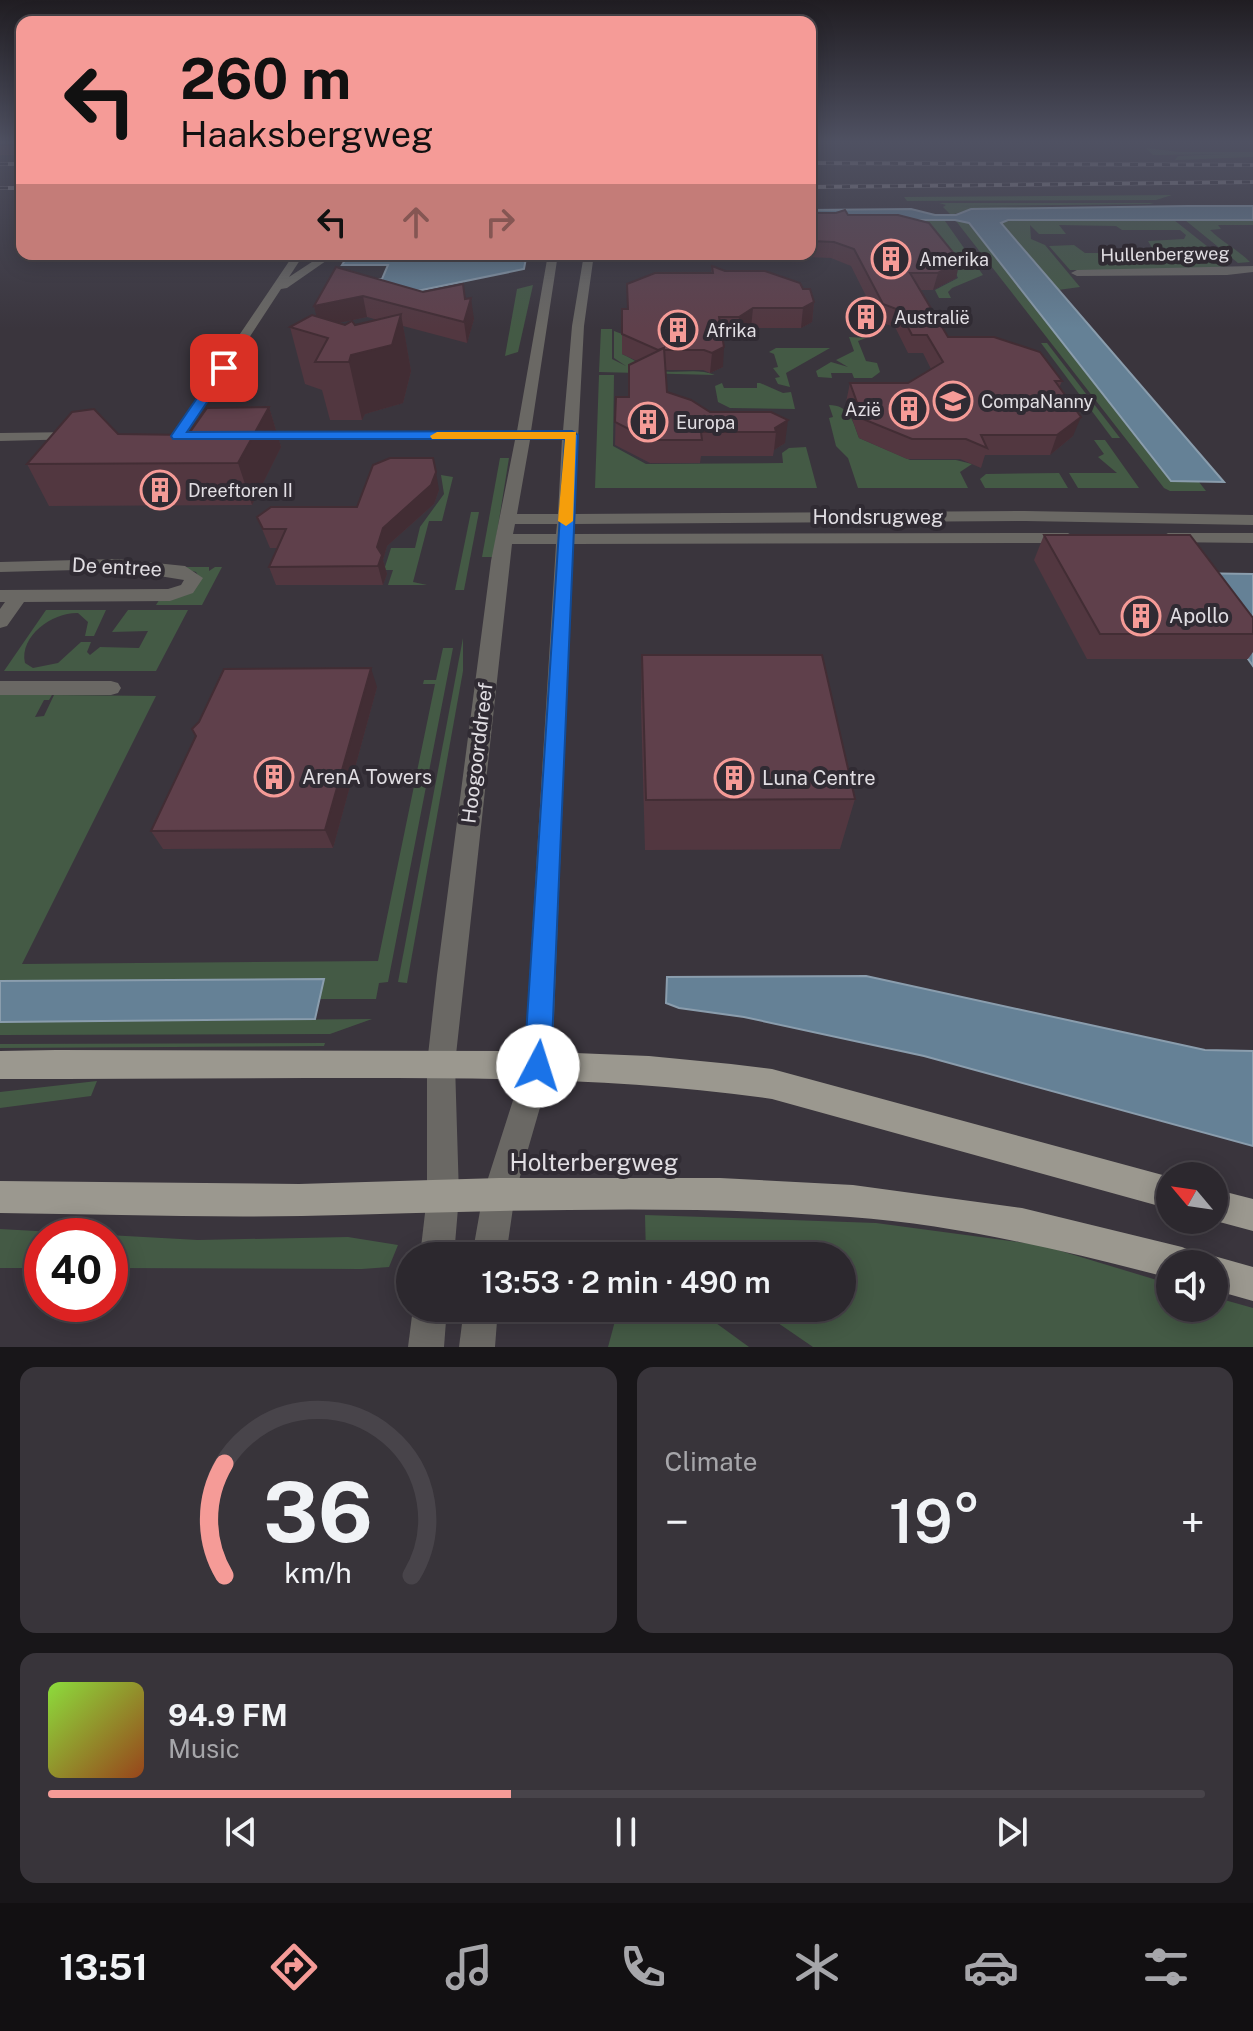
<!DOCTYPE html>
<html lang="en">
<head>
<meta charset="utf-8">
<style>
	body { margin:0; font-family:"Public Sans",sans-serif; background:#38343a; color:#f1f3f6; height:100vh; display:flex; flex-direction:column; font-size:30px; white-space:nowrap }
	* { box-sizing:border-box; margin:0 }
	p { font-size:26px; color:#a6a6aa }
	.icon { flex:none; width:44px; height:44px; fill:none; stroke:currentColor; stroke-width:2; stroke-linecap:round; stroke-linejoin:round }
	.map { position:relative; height:1347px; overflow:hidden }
	.details { display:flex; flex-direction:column; gap:20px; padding:20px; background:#181619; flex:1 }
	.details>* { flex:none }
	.top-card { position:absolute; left:16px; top:16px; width:800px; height:244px; border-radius:16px; box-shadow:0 4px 20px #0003,0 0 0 2px #48444a; background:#f59b97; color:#111; overflow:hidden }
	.needle { width:52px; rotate:299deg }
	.buttons { position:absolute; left:1156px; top:1162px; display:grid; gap:16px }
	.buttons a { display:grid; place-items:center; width:72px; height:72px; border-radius:50%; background:#2c282e; box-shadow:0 4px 20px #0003,0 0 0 2px #48444a; font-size:40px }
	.speed { position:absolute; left:24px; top:1218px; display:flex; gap:16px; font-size:40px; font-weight:700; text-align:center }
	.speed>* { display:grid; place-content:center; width:104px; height:104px; border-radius:50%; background:#2c282e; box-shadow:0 4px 20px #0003,0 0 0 2px #48444a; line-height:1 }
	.speed .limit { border:12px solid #d22; background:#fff; color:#111 }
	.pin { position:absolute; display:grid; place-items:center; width:68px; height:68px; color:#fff; margin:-34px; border-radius:16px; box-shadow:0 4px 12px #0006 }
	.me { position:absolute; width:88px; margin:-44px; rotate:5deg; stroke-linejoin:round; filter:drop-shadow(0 0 6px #0008) }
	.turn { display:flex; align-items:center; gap:28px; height:168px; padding:0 32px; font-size:36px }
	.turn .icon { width:104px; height:104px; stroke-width:2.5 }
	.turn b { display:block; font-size:56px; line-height:68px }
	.lanes { display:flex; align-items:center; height:76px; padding:0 32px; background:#0003; justify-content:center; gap:40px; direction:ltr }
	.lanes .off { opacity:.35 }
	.big { font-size:60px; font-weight:600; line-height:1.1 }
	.details .tile { flex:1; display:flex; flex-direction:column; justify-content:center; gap:12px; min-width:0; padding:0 28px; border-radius:16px; background:#38343a }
	.details .dial { align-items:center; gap:0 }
	.dial svg { height:208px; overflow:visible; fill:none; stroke:#48444a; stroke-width:7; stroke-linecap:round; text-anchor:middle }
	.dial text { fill:#f1f3f6; stroke:none }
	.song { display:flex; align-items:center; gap:24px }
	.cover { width:96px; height:96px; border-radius:12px; background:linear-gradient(135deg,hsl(90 70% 55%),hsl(20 70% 35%)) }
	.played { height:8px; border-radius:4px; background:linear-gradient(90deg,#f59b97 40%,#48444a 40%) }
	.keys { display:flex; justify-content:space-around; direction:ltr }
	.heat { display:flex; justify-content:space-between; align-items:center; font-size:44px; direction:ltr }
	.details .tiles { flex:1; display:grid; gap:20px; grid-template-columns:1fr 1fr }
	.tile:last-child { grid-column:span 2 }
	.trip { position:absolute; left:396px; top:1242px; width:460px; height:80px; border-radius:40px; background:#2c282e; box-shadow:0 4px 20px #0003,0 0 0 2px #48444a; font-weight:600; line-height:80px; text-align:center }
	.menu { display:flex; height:128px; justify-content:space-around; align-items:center; background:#121012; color:#a6a6aa }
	.menu .icon { width:56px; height:56px }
	.menu .current { color:#f59b97 }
	.menu b { font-size:36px; color:#f1f3f6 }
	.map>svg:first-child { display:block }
</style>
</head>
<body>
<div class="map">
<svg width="1253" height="1347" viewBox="0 0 1253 1347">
	<rect width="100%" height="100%" fill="#3a353d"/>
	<g fill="#445a45">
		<polygon points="1146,148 1180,152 1253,152 1253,157 1175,160 1178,156 1227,154 1153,155"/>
		<polygon points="1172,195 1156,200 907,201 904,197"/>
		<polygon points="939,203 1150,203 1154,204 957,206 1159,208 971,209 951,215 943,207 946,205"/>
		<polygon points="1008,220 1174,220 1222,258 1220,261 1229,270 1070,270 1049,246 1074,245 1085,253 1155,253 1148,241 1184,239 1186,235 1180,230 1122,230 1116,226 1059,225 1066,234 1039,234 1030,225 1031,239 1045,245 1080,287 1058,290 1001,224"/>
		<path d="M 1185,220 L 1253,220 L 1253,225 L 1218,225 L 1221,229 L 1210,230 C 1223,243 1237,249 1250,262 L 1238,263 Z"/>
		<polygon points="894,221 945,221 983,275 952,288 948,292 951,298 939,298 935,290 958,278 952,265 961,262"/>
		<polygon points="956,221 969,223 988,245 1171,481 1199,482 1206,491 1170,491 1164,488"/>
		<polygon points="533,285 518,352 505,356 517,289"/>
		<path d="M 601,329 L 612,329 L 612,359 L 626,366 L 614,358 L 614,331 L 622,334 L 622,354 C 633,359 645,368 657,370 C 677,375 696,367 715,375 L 599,372 Z"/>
		<polygon points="849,337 866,338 858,341 866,361 877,363 880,372 872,378 854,378 852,373 831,373 832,378 818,377 816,371 831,362 848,367 836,360 854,351"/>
		<polygon points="1041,343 1047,343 1120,438 1112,438"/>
		<polygon points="776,348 830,348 786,373 790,387 778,384 775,378 780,377 773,368 778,367 774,354 769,352"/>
		<polygon points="599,375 614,375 613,446 646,464 783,463 782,453 789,448 806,447 817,488 595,488"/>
		<polygon points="722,383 724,388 757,388 757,383 760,383 783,393 791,392 795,409 730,408 718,402 715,386"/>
		<path d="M 829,405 C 849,405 853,421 859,438 L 910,460 L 956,460 L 972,464 L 960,472 L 968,488 L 858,488 L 848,458 L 836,446 L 829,418 L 833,417 Z"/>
		<polygon points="1094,440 1105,440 1139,488 1078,488 1069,473 1117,473 1098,457 1104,454"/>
		<polygon points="500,458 509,458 493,557 482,557"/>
		<polygon points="1059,473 1068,488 985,488 980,479 986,474"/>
		<polygon points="441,475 453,477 442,521 429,521 413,582 427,585 388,585 393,570 384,570 391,548 415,548 420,527 444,494"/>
		<polygon points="471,512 479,512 464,590 455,590"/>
		<polygon points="178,567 209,567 209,571 215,567 222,567 202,605 156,605 161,597 200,579 196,572"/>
		<path d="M 46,610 L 106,610 L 94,636 L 85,636 L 88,622 L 78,613 C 54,612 19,635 25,663 L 33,668 L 58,663 L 81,642 L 91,642 L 87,652 L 90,655 L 100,647 L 139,648 L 148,631 L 112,632 L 128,610 L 188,610 L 156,671 L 4,671 Z"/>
		<polygon points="463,638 463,671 407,983 398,982"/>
		<polygon points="443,648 453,648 388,982 379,983 376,999 319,999 323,979 0,981 0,695 52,695 49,700 44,700 35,717 44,716 54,695 156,696 22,964 378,961 435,684 423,684 424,680 436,680"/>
		<polygon points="372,1019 330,1034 0,1035 0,1022"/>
		<polygon points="325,1043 324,1046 0,1048 0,1044"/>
		<polygon points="97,1081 91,1096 0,1108 0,1092"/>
		<polygon points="645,1215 876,1223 1041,1245 1170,1284 1170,1308 1214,1308 1214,1297 1253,1308 1253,1347 813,1347 756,1308 842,1308 842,1256 646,1256"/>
		<polygon points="0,1229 198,1240 348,1237 398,1245 389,1267 362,1269 110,1268 110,1236 42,1236 42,1268 0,1268"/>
		<polygon points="618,1310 705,1315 749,1347 608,1347"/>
	</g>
	<g fill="#658196" stroke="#8a9dad" stroke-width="2">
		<polygon points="1188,206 1253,206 1253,220 1008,220 1001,223 1224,482 1171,481 969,223 955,220 810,220 810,210 911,209 935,215 956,215 971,209"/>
		<polygon points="349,254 518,254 526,258 524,269 383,298 356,280 382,279 388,265 342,265"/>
		<polygon points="1186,573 1253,574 1253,666 1248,659"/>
		<polygon points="866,976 1205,1050 1253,1051 1253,1146 924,1056 744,1017 679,1008 666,1003 667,977"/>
		<polygon points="324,979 315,1019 0,1022 0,981"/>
	</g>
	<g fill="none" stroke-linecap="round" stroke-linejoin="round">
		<g fill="#6a6864" fill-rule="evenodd">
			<polygon points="294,254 304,254 289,277 324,254 336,254 287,288 281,289 183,439 173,439 171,436"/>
			<path d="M 548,254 L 558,254 L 531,431 L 563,431 L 572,326 L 584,254 L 594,254 L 584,326 L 574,514 L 1025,511 L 1253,515 L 1253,525 L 1025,521 L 574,524 L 573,534 L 1068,533 L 1076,538 L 1068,543 L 573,544 L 552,1066 L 515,1194 L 506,1256 L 472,1256 L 483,1194 L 524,1066 L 556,544 L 512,544 L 455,1064 L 459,1196 L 454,1256 L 420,1256 L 427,1196 L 427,1064 L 437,975 L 491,561 L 515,440 L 252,440 L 245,436 L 252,432 L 517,431 ZM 562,439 L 558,514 L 517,514 L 530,440 ZM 515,524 L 557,524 L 556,534 L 513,534 Z"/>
			<polygon points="1253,266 1253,272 1227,275 1077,276 1071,273 1077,270"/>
			<polygon points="76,432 83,436 81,439 0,441 0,433"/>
			<polygon points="1168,533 1253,533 1253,543 1162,542 1160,538"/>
			<polygon points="116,559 185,566 203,578 193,593 170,601 24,602 7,626 0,628 0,609 5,602 0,602 0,590 168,589 181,585 184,580 116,569 0,572 0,562"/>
			<polygon points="0,681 111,681 118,683 121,688 118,693 111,695 0,695"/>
			<polygon points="413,1308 447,1308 444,1347 408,1347"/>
			<polygon points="464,1308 498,1308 495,1347 459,1347"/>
		</g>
		<g fill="#9b988f" fill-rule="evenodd">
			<path d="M 56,1050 L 526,1051 L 649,1056 L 731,1064 L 772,1069 L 1170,1177 L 1170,1209 L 772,1099 C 635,1079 497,1078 359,1078 C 239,1078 120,1079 0,1079 L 0,1051 Z"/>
			<path d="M 499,1178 L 720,1178 L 853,1185 L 1022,1208 L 1182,1247 L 1194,1252 L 1199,1264 L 1170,1264 L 1170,1278 C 1065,1251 959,1225 850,1217 C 668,1203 485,1212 302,1216 C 201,1218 100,1214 0,1213 L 0,1181 L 299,1184 Z"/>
			<polygon points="1214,1189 1253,1199 1253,1231 1212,1220"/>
			<polygon points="1214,1256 1253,1267 1253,1301 1214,1290 1214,1264 1201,1264"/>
		</g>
		<defs>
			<g id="rail">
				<polyline points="810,163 1253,165"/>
				<polyline points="0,164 22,164"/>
				<polyline points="810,187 1253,182"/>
				<polyline points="0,188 22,188"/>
			</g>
		</defs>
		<use href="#rail" stroke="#8a868c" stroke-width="4"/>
		<use href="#rail" stroke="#302b33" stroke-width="3" stroke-dasharray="8" stroke-linecap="butt"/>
	</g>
	<g fill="#523740" fill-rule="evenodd">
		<rect x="0" y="140" width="22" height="15"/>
		<polygon points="810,213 848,215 956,278 933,290 920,290 948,337 1062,381 1059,388 1073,436 1050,455 985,455 981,468 960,459 907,459 859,438 846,402 850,383 908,383 931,369 923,353 908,353 895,327 879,322 851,266 831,258 781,256 780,254 810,254"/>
		<polygon points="712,266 725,271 803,289 814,302 812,322 801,328 751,328 737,337 723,337 723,367 710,373 703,370 665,370 667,392 710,412 771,412 785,443 774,450 773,456 701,456 700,463 650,463 615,445 616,397 629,397 637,361 622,354 622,309 627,309 711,273"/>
		<path d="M 336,267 L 423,292 L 465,299 L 474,319 L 467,343 L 403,326 L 411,371 L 403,403 L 365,414 L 362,420 L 330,420 L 322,390 L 305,384 L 290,327 L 317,317 L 314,306 ZM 367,317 L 378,320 L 355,325 L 345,325 L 338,323 Z"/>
		<polygon points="269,407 281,447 252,505 49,506 27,464 118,434 188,435"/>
		<polygon points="439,490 434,504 387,546 383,560 387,574 383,585 276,585 269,567 278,548 270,548 257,517 357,507"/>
		<polygon points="1044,535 1253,618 1253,652 1248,659 1087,659 1034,560"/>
		<polygon points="642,655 855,799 840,849 645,850 641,707"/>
		<polygon points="377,687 333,848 163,849 151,831"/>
	</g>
	<g fill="#422d34">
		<polygon points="960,261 956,278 933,290 938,273"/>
		<polygon points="363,296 367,317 319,327 314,306"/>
		<polygon points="471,298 474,319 467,343 464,322"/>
		<polygon points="814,302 812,322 801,328 803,308"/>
		<polygon points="753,308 751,328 737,337 739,317"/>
		<polygon points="401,314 411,371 403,403 365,414 362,420 349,362 351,355"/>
		<polygon points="724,347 723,367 710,373 712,353"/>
		<polygon points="269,407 281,447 252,505 238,463"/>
		<polygon points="1081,417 1073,436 1050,455 1057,435"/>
		<polygon points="788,420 785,443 774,450 776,432 775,428"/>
		<polygon points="436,472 439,490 434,504 387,546 383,560 387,574 383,585 378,566 377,547 383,528"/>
		<polygon points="371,668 377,687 333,848 325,830"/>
	</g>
	<g fill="#5f404b" stroke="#422d34" stroke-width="2">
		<rect x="0" y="140" width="22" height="5"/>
		<polygon points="845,210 848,215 898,215 929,223 960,261 938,273 910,273 948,337 994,337 1040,352 1062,381 1055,381 1081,417 1057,435 981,435 987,448 966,439 912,439 863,419 850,383 908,383 943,362 927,335 912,335 899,310 883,304 854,249 834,242 810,241 810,213 836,213"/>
		<polygon points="712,266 725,271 765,271 800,283 803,289 810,289 814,302 803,308 753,308 739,317 719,317 724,347 712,353 704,350 664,350 664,348 658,350 622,334 622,309 628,309 627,284 655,273 713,273"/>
		<polygon points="336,267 423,292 463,284 465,299 471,298 464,322 363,296 314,306"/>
		<polygon points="401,314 392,345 351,355 349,362 315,362 328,338 290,327 312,315 345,325 352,321 355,325"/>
		<polygon points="664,348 667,392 691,400 710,412 771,412 788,420 775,428 776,432 701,432 702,440 650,440 615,422 616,397 629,397 629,365"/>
		<polygon points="269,407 238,463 27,464 72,412 94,409 118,434 188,435 207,408"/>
		<polygon points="390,458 433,458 436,472 431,485 383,528 377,547 382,555 378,566 269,567 286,529 263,529 257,517 271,507 357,507 373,465"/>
		<polygon points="1044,535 1190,535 1253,618 1253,634 1100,634"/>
		<polygon points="642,655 822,655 855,799 646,800"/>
		<polygon points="371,668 325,830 151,831 196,736 192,729 199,722 224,669"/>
	</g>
	<linearGradient id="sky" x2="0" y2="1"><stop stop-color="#201d22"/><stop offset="0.43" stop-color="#4f5162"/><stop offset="1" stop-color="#4f5162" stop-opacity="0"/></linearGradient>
	<rect width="1253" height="329" fill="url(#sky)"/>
	<polygon fill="#1a73e8" stroke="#114b97" stroke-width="2" points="219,366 230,368 187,432 572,431 578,435 551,1066 547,1075 538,1079 528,1075 524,1066 565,439 173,439 171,436"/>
	<polygon fill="#f59e0b" points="437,432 576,432 573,521 566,526 558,521 565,439 432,439 430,436"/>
	<defs>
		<symbol id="building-ring" viewBox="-11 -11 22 22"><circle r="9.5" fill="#302b33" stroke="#f59b97" stroke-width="1.5"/><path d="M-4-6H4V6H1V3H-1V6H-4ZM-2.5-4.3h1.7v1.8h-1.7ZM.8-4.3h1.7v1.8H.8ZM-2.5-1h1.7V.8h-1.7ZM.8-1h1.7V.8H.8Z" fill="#f59b97"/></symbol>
		<symbol id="school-ring" viewBox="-11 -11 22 22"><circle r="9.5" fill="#302b33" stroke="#f59b97" stroke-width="1.5"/><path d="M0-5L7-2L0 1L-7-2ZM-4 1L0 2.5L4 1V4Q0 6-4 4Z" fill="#f59b97"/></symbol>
	</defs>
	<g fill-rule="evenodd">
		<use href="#building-ring" x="869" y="237" width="44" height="44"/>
		<use href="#building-ring" x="844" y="295" width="44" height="44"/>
		<use href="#building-ring" x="656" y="308" width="44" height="44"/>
		<use href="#school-ring" x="931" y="379" width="44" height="44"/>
		<use href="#building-ring" x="887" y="387" width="44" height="44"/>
		<use href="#building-ring" x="626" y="400" width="44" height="44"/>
		<use href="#building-ring" x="138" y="468" width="44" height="44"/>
		<use href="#building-ring" x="1119" y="594" width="44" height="44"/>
		<use href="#building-ring" x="252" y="755" width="44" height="44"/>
		<use href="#building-ring" x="712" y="756" width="44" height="44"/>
	</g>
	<g text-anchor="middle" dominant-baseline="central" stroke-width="8" stroke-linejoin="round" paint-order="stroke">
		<g font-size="18" fill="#e1dee3" stroke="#302b33">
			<text transform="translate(1165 254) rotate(-1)">Hullenbergweg</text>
		</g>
		<g font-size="18" fill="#e1dee3" stroke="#302b33" text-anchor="start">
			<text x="919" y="259">Amerika</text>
			<text x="894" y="317">Australië</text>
			<text x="706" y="330">Afrika</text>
			<text x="981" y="401">CompaNanny</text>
			<text x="881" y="409" text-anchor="end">Azië</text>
			<text x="676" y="422">Europa</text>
			<text x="188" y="490">Dreeftoren II</text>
		</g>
		<g font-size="20" fill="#e1dee3" stroke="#302b33">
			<text x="878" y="517">Hondsrugweg</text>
			<text transform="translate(117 567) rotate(3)">De entree</text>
			<text transform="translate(477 753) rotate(-83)">Hoogoorddreef</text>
		</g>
		<g font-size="20" fill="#e1dee3" stroke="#302b33" text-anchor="start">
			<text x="1169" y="616">Apollo</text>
			<text x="302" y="777">ArenA Towers</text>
			<text x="762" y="778">Luna Centre</text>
		</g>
		<g font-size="24" fill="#e1dee3" stroke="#302b33">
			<text x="594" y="1162">Holterbergweg</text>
		</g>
	</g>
</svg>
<div class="buttons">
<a><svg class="needle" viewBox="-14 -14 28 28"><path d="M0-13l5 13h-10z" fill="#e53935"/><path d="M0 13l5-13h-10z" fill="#a6a6aa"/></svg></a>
<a><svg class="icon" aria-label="sound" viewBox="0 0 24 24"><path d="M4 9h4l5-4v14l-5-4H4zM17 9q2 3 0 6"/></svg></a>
</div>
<div class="speed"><div class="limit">40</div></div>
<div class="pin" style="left:224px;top:368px;background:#d93025"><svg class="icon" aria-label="arrive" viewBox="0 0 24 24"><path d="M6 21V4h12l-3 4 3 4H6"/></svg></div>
<svg class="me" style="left:538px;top:1066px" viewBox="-20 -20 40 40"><circle r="19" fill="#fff"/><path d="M0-13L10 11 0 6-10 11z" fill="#1a73e8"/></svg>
<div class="trip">13:53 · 2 min · 490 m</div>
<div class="top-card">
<div class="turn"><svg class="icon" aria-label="left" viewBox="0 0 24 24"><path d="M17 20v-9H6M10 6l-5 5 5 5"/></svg><div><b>260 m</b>Haaksbergweg</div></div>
<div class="lanes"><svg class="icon" aria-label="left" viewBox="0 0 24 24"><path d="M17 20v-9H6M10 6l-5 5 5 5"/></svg><svg class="icon off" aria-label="ahead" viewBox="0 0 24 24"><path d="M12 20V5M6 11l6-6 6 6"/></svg><svg class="icon off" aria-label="right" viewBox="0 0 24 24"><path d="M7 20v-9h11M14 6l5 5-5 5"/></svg></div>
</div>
</div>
<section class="details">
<div class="tiles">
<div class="tile dial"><svg viewBox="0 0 100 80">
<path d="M14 69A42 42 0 1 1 86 69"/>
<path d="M14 69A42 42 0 0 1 14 26" stroke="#f59b97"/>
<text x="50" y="56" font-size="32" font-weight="700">36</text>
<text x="50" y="72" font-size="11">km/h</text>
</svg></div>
<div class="tile"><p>Climate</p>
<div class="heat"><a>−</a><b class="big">19°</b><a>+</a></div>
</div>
<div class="tile">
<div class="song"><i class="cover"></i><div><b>94.9 FM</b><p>Music</p></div></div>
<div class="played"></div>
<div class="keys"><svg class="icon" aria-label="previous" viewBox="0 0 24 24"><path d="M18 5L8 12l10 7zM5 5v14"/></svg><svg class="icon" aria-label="pause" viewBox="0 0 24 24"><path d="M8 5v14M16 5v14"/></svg><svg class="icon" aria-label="next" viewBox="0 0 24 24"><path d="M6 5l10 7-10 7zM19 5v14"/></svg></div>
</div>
</div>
</section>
<nav class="menu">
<b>13:51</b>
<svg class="icon current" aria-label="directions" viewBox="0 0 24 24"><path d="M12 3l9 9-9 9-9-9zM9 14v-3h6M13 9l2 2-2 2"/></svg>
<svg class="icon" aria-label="music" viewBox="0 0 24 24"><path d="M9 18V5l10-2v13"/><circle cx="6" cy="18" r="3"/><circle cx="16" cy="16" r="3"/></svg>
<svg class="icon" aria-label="phone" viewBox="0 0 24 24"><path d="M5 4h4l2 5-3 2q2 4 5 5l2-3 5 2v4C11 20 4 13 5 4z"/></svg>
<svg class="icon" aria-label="climate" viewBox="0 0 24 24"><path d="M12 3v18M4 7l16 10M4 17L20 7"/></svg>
<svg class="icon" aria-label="car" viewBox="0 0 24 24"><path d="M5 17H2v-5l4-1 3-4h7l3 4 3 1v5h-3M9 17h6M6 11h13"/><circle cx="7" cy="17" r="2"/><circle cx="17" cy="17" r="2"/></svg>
<svg class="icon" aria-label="filters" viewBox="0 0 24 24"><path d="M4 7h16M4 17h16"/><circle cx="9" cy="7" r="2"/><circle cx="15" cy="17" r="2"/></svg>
</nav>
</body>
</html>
